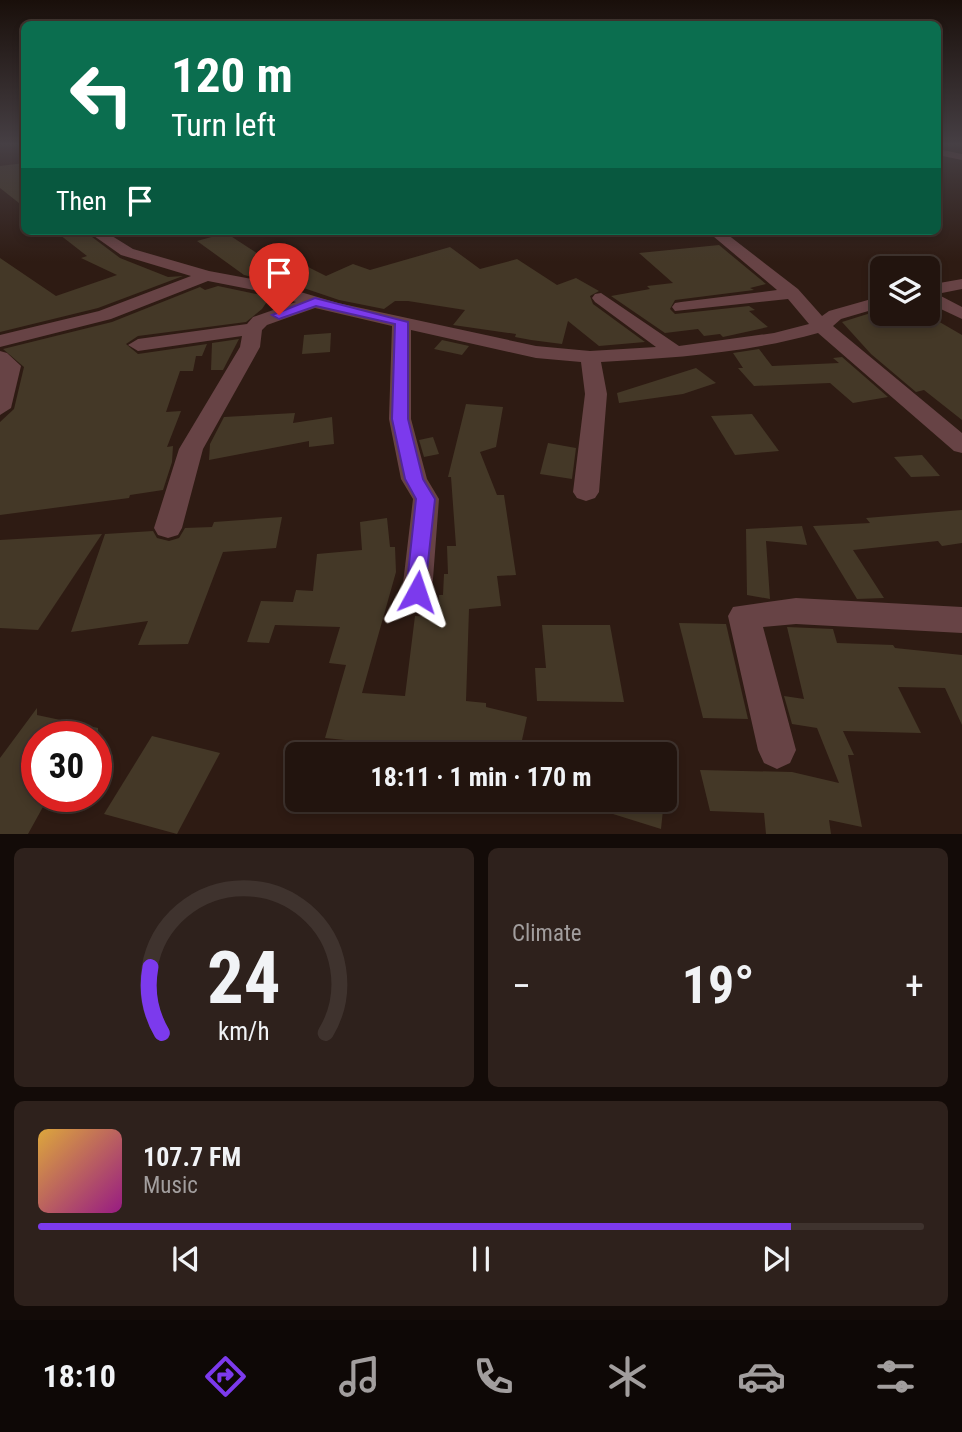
<!DOCTYPE html>
<html lang="en">
<head>
<meta charset="utf-8">
<style>
	body { margin:0; font-family:"Roboto Condensed",sans-serif; background:#2e211c; color:#f1f3f6; height:100vh; display:flex; flex-direction:column; font-size:26px; white-space:nowrap }
	* { box-sizing:border-box; margin:0 }
	p { font-size:23px; color:#a29e9e }
	.icon { flex:none; width:38px; height:38px; fill:none; stroke:currentColor; stroke-width:2; stroke-linecap:round; stroke-linejoin:round }
	.map { position:relative; height:834px; overflow:hidden }
	.details { display:flex; flex-direction:column; gap:14px; padding:14px; background:#130b08; flex:1 }
	.details>* { flex:none }
	.banner { position:absolute; left:21px; top:21px; width:920px; height:214px; border-radius:10px; box-shadow:0 4px 10px #0003,0 0 0 2px #3f332e; background:#0b6e4f; color:#fff; overflow:hidden }
	.fabs { position:absolute; left:870px; top:256px; display:grid; gap:14px }
	.fabs a { display:grid; place-items:center; width:70px; height:70px; border-radius:10px; background:#22140e; box-shadow:0 4px 10px #0003,0 0 0 2px #3f332e; font-size:35px }
	.speed { position:absolute; left:21px; top:721px; display:flex; gap:14px; font-size:35px; font-weight:700; text-align:center }
	.speed>* { display:grid; place-content:center; width:91px; height:91px; border-radius:50%; background:#22140e; box-shadow:0 4px 10px #0003,0 0 0 2px #3f332e; line-height:1 }
	.speed .limit { border:10px solid #d22; background:#fff; color:#111 }
	.pin { position:absolute; display:grid; place-items:center; width:60px; height:60px; color:#fff; margin:-72px -30px; border-radius:50% 50% 50% 0; rotate:-45deg; box-shadow:0 0 7px #0007 }
	.pin .icon { rotate:45deg }
	.me { position:absolute; width:77px; margin:-38px; rotate:5deg; stroke-linejoin:round; filter:drop-shadow(0 0 5px #0008) }
	.turn { display:flex; align-items:center; gap:24px; height:147px; padding:0 35px; font-size:32px }
	.turn .icon { width:91px; height:91px; stroke-width:2.5 }
	.turn b { display:block; font-size:49px; line-height:60px }
	.then { display:flex; align-items:center; height:66px; padding:0 35px; background:#0003; gap:14px; font-size:26px }
	.big { font-size:52px; font-weight:700; line-height:1.1 }
	.details .card { flex:1; display:flex; flex-direction:column; justify-content:center; gap:10px; min-width:0; padding:0 24px; border-radius:10px; background:#2e211c }
	.details .dial { align-items:center; gap:0 }
	.dial svg { height:182px; overflow:visible; fill:none; stroke:#3f332e; stroke-width:7; stroke-linecap:round; text-anchor:middle }
	.dial text { fill:#f1f3f6; stroke:none }
	.song { display:flex; align-items:center; gap:21px }
	.cover { width:84px; height:84px; border-radius:10px; background:linear-gradient(135deg,hsl(40 70% 55%),hsl(310 70% 35%)) }
	.played { height:7px; border-radius:4px; background:linear-gradient(90deg,#7c3aed 85%,#3f332e 85%) }
	.keys { display:flex; justify-content:space-around; direction:ltr }
	.heat { display:flex; justify-content:space-between; align-items:center; font-size:38px; direction:ltr }
	.details .tiles { flex:1; display:grid; gap:14px; grid-template-columns:1fr 1fr }
	.card:last-child { grid-column:span 2 }
	.trip { position:absolute; left:285px; top:742px; width:392px; height:70px; border-radius:10px; background:#22140e; box-shadow:0 4px 10px #0003,0 0 0 2px #3f332e; font-weight:700; line-height:70px; text-align:center }
	.tabs { display:flex; height:112px; justify-content:space-around; align-items:center; background:#0e0806; color:#a29e9e }
	.tabs .icon { width:49px; height:49px }
	.tabs .active { color:#7c3aed }
	.tabs b { font-size:32px; color:#f1f3f6 }
	.map>svg:first-child { display:block }
</style>
</head>
<body>
<div class="map">
<svg width="962" height="834" viewBox="0 0 962 834">
	<rect width="100%" height="100%" fill="#2e1b13"/>
	<g fill="#443827">
		<polygon points="24,163 24,207 0,188 0,166"/>
		<polygon points="55,231 84,231 120,258 168,277 183,276 98,308 0,332 0,258 56,296 117,275 81,258 87,256"/>
		<polygon points="226,233 269,261 284,255 326,276 353,264 370,270 450,247 480,269 517,259 557,285 576,278 599,291 590,296 593,304 645,342 599,346 568,321 562,344 531,340 515,337 516,334 453,325 465,310 408,301 395,301 384,309 339,300 286,282 283,284 244,275 197,241"/>
		<polygon points="719,245 766,284 750,288 754,290 675,300 670,309 675,314 749,306 755,310 749,311 768,327 723,337 720,334 704,336 698,329 665,333 611,296 650,289 647,286 673,283 639,253"/>
		<polygon points="218,286 270,297 262,309 246,322 138,336 126,344 138,354 207,344 202,356 196,356 193,371 180,371 166,412 181,411 167,447 173,446 172,462 163,490 130,495 129,498 0,515 0,422 14,409 24,367 3,349 112,322 200,287 205,290"/>
		<polygon points="877,311 924,313 962,335 962,420 924,390 916,392 871,354 842,322"/>
		<polygon points="331,333 330,352 302,354 304,335"/>
		<polygon points="239,339 223,370 211,370 212,343"/>
		<polygon points="442,340 469,346 462,355 434,349"/>
		<polygon points="759,349 772,366 839,363 833,358 842,357 888,397 853,403 830,383 754,386 738,368 743,368 733,353"/>
		<polygon points="696,368 716,383 683,394 619,403 617,393"/>
		<polygon points="466,404 503,407 496,447 480,452 497,495 504,495 516,575 497,576 501,606 469,609 466,701 486,703 486,707 527,717 519,754 486,754 325,738 346,665 329,663 340,627 275,625 269,643 247,642 261,601 293,602 296,590 313,591 317,554 362,550 360,522 387,518 390,547 395,547 396,572 362,693 405,696 415,616 440,617 439,595 443,595 444,574 448,574 447,546 456,546 451,477 448,477"/>
		<polygon points="295,413 293,423 332,417 334,444 309,447 309,441 209,460 210,444 224,417"/>
		<polygon points="752,414 779,451 735,455 711,416"/>
		<polygon points="433,437 439,454 424,457 419,440"/>
		<polygon points="548,443 576,448 572,479 540,474"/>
		<polygon points="922,455 940,476 911,477 894,457"/>
		<polygon points="962,510 962,543 942,546 938,541 853,550 884,598 857,599 813,526 870,523 866,518"/>
		<polygon points="282,517 276,548 223,552 188,644 138,645 148,621 71,632 105,534 153,531 157,538 169,541 179,538 185,528 212,527 214,522"/>
		<polygon points="802,526 807,545 766,541 770,599 747,595 746,529"/>
		<polygon points="102,534 38,630 0,628 0,540"/>
		<polygon points="679,623 726,624 748,719 703,718"/>
		<polygon points="542,625 610,625 624,702 537,701 535,668 546,668"/>
		<polygon points="787,627 833,629 837,643 893,645 895,648 962,655 962,725 945,688 898,687 921,733 843,731 854,755 848,755 862,827 829,820 831,834 766,834 764,813 710,811 700,770 792,772 839,783 817,728 792,724 784,696 804,699"/>
		<polygon points="37,708 37,715 98,728 98,737 37,737 37,796 49,796 28,834 0,834 0,758"/>
		<polygon points="152,736 220,753 177,834 104,814"/>
		<polygon points="581,800 664,800 661,829 581,804"/>
	</g>
	<g fill="none" stroke-linecap="round" stroke-linejoin="round">
		<g fill="#674345" fill-rule="evenodd">
			<polygon points="18,145 24,145 24,154 20,153"/>
			<polygon points="938,149 962,154 962,160 938,155"/>
			<path d="M 87,231 L 104,231 L 133,249 L 209,271 L 263,281 L 338,303 L 536,346 L 590,351 L 656,347 L 595,302 L 592,298 L 595,294 L 601,293 L 679,346 L 774,333 L 809,324 L 788,299 L 675,311 L 672,307 L 675,303 L 681,302 L 777,290 L 707,231 L 723,231 L 798,289 L 822,316 L 829,311 L 882,296 L 882,307 L 841,319 L 833,326 L 962,433 L 962,453 L 954,451 L 818,333 C 747,353 674,358 601,362 L 607,394 L 599,492 L 595,498 L 586,501 L 577,498 L 573,492 L 585,394 L 581,362 L 536,358 L 411,330 L 411,419 L 427,479 L 439,499 L 432,592 L 428,601 L 417,604 L 406,601 L 402,592 L 413,499 L 401,479 L 389,419 L 392,326 L 315,308 L 267,325 L 262,330 L 260,347 L 203,449 L 182,528 L 178,535 L 168,538 L 158,535 L 154,528 L 179,449 L 240,347 L 242,336 L 138,351 L 128,345 L 138,339 L 247,324 L 253,317 L 296,302 L 254,290 L 208,281 L 111,319 L 0,347 L 0,335 L 99,311 L 191,276 L 121,255 Z"/>
			<polygon points="962,279 962,289 937,294 962,307 962,319 928,303 928,285"/>
			<polygon points="0,351 7,353 21,366 11,408 0,415"/>
			<polygon points="796,598 962,607 962,633 796,624 763,627 796,750 790,763 777,769 764,763 758,750 728,616 733,607"/>
		</g>
	</g>
	<linearGradient id="sky" x2="0" y2="1"><stop stop-color="#190f0a"/><stop offset="0.55" stop-color="#463f44"/><stop offset="1" stop-color="#463f44" stop-opacity="0"/></linearGradient>
	<rect width="962" height="262" fill="url(#sky)"/>
	<polygon fill="#7c3aed" stroke="#51269a" stroke-width="2" points="315,298 408,322 408,419 423,479 435,499 424,598 417,600 409,598 406,592 416,499 405,479 392,419 395,324 316,306 279,319 272,315"/>
</svg>
<div class="fabs">
<a><svg class="icon" aria-label="layers" viewBox="0 0 24 24"><path d="M12 4l9 5-9 5-9-5zM3 14l9 5 9-5"/></svg></a>
</div>
<div class="speed"><div class="limit">30</div></div>
<div class="pin" style="left:279px;top:315px;background:#d93025"><svg class="icon" aria-label="arrive" viewBox="0 0 24 24"><path d="M6 21V4h12l-3 4 3 4H6"/></svg></div>
<svg class="me" style="left:417px;top:592px" viewBox="-20 -20 40 40"><path d="M0-17L14 15 0 8-14 15z" fill="#7c3aed" stroke="#fff" stroke-width="4"/></svg>
<div class="trip">18:11 · 1 min · 170 m</div>
<div class="banner">
<div class="turn"><svg class="icon" aria-label="left" viewBox="0 0 24 24"><path d="M17 20v-9H6M10 6l-5 5 5 5"/></svg><div><b>120 m</b>Turn left</div></div>
<div class="then">Then<svg class="icon" aria-label="arrive" viewBox="0 0 24 24"><path d="M6 21V4h12l-3 4 3 4H6"/></svg></div>
</div>
</div>
<section class="details">
<div class="tiles">
<div class="card dial"><svg viewBox="0 0 100 80">
<path d="M14 69A42 42 0 1 1 86 69"/>
<path d="M14 69A42 42 0 0 1 9 40" stroke="#7c3aed"/>
<text x="50" y="56" font-size="32" font-weight="700">24</text>
<text x="50" y="72" font-size="11">km/h</text>
</svg></div>
<div class="card"><p>Climate</p>
<div class="heat"><a>−</a><b class="big">19°</b><a>+</a></div>
</div>
<div class="card">
<div class="song"><i class="cover"></i><div><b>107.7 FM</b><p>Music</p></div></div>
<div class="played"></div>
<div class="keys"><svg class="icon" aria-label="previous" viewBox="0 0 24 24"><path d="M18 5L8 12l10 7zM5 5v14"/></svg><svg class="icon" aria-label="pause" viewBox="0 0 24 24"><path d="M8 5v14M16 5v14"/></svg><svg class="icon" aria-label="next" viewBox="0 0 24 24"><path d="M6 5l10 7-10 7zM19 5v14"/></svg></div>
</div>
</div>
</section>
<nav class="tabs">
<b>18:10</b>
<svg class="icon active" aria-label="directions" viewBox="0 0 24 24"><path d="M12 3l9 9-9 9-9-9zM9 14v-3h6M13 9l2 2-2 2"/></svg>
<svg class="icon" aria-label="music" viewBox="0 0 24 24"><path d="M9 18V5l10-2v13"/><circle cx="6" cy="18" r="3"/><circle cx="16" cy="16" r="3"/></svg>
<svg class="icon" aria-label="phone" viewBox="0 0 24 24"><path d="M5 4h4l2 5-3 2q2 4 5 5l2-3 5 2v4C11 20 4 13 5 4z"/></svg>
<svg class="icon" aria-label="climate" viewBox="0 0 24 24"><path d="M12 3v18M4 7l16 10M4 17L20 7"/></svg>
<svg class="icon" aria-label="car" viewBox="0 0 24 24"><path d="M5 17H2v-5l4-1 3-4h7l3 4 3 1v5h-3M9 17h6M6 11h13"/><circle cx="7" cy="17" r="2"/><circle cx="17" cy="17" r="2"/></svg>
<svg class="icon" aria-label="filters" viewBox="0 0 24 24"><path d="M4 7h16M4 17h16"/><circle cx="9" cy="7" r="2"/><circle cx="15" cy="17" r="2"/></svg>
</nav>
</body>
</html>
